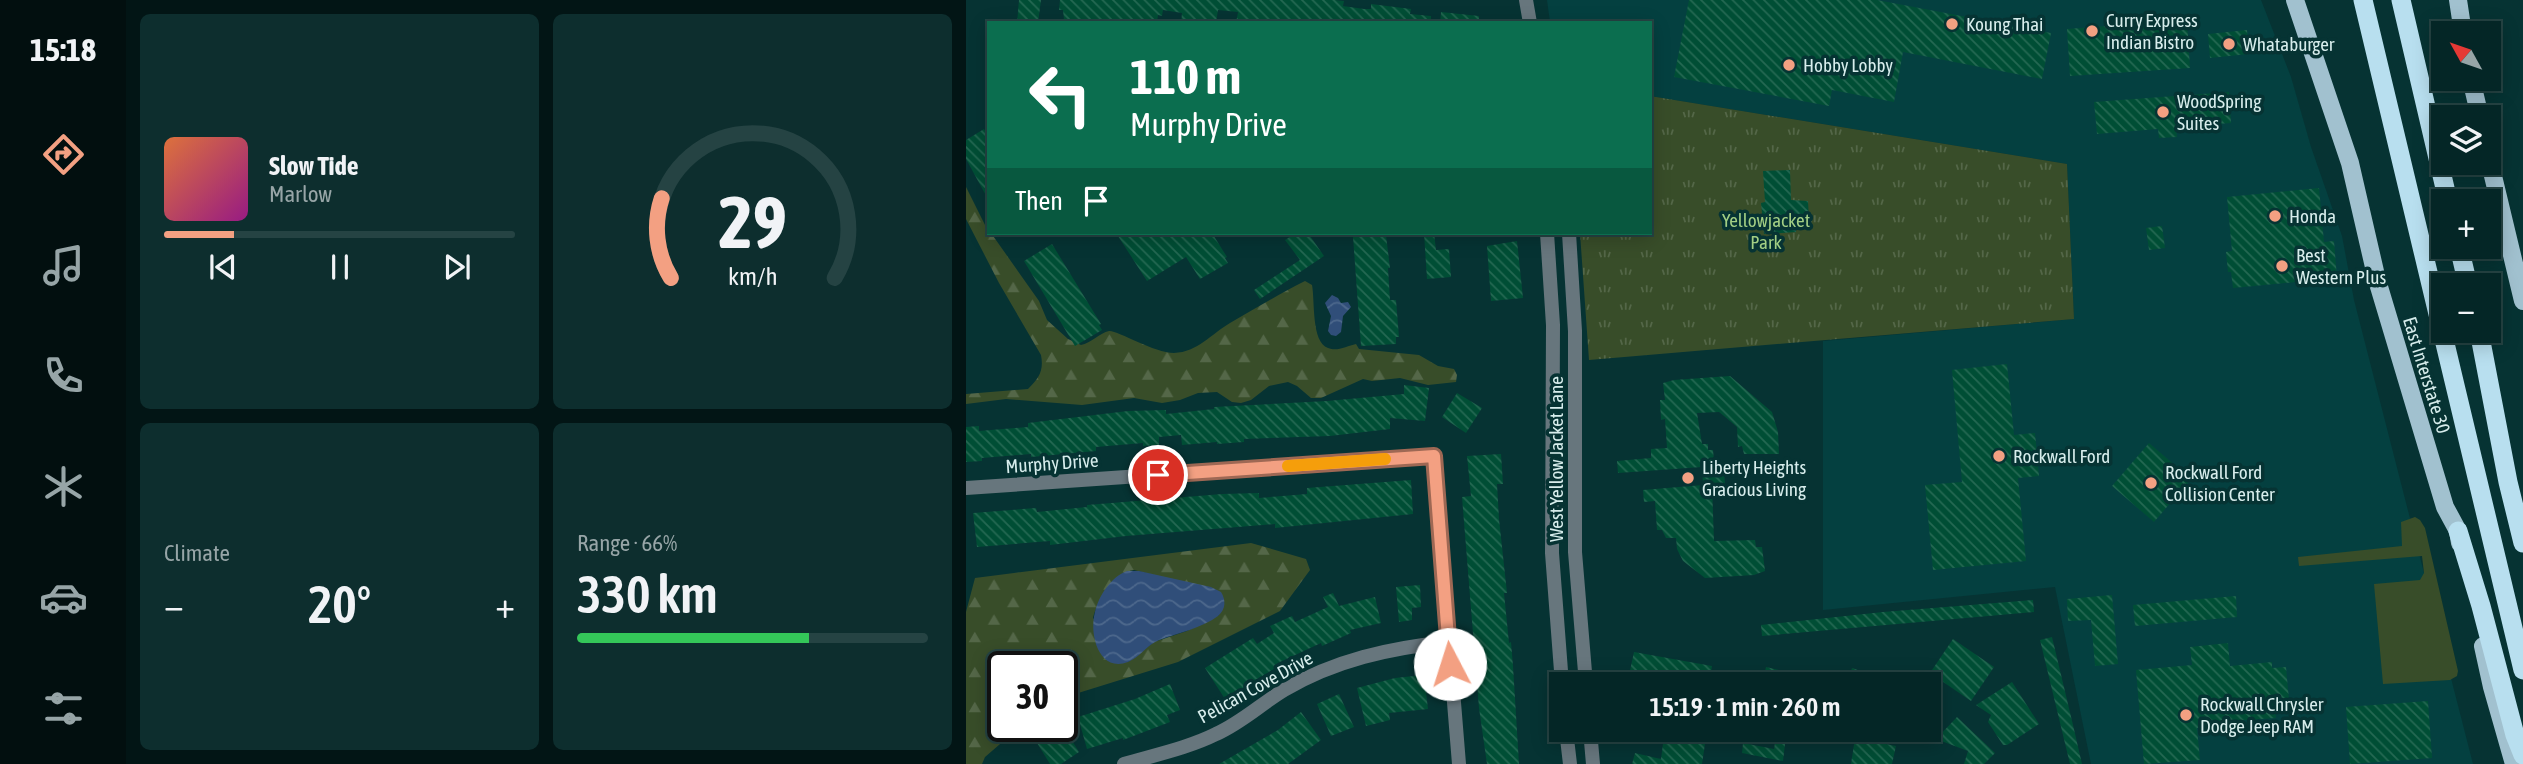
<!DOCTYPE html>
<html lang="en">
<head>
<meta charset="utf-8">
<style>
	body { margin:0; font-family:"Asap Condensed",sans-serif; background:#0d2e2e; color:#f1f3f6; height:100vh; display:flex; flex-direction:column; font-size:26px; white-space:nowrap }
	* { box-sizing:border-box; margin:0 }
	p { font-size:23px; color:#97a5a7 }
	.icon { flex:none; width:38px; height:38px; fill:none; stroke:currentColor; stroke-width:2; stroke-linecap:round; stroke-linejoin:round }
	.map { position:relative; flex:1; overflow:hidden }
	.sheet { display:flex; flex-direction:column; gap:14px; padding:14px; background:#021515; width:840px }
	.sheet>* { flex:none }
	.hud { position:absolute; left:21px; top:21px; width:665px; height:214px; border-radius:0px; box-shadow:0 4px 18px #0003,0 0 0 2px #254343; background:#0b6e4f; color:#fff; overflow:hidden }
	.needle { width:46px; rotate:310deg }
	.tools { position:absolute; left:1465px; top:21px; display:grid; gap:14px }
	.tools a { display:grid; place-items:center; width:70px; height:70px; border-radius:0px; background:#042626; box-shadow:0 4px 18px #0003,0 0 0 2px #254343; font-size:35px }
	.speed { position:absolute; left:21px; top:651px; display:flex; gap:14px; font-size:35px; font-weight:700; text-align:center }
	.speed>* { display:grid; place-content:center; width:91px; height:91px; border-radius:50%; background:#042626; box-shadow:0 4px 18px #0003,0 0 0 2px #254343; line-height:1 }
	.speed .limit { border:4px solid #111; border-radius:10px; background:#fff; color:#111 }
	.pin { position:absolute; display:grid; place-items:center; width:60px; height:60px; color:#fff; margin:-30px; border:4px solid #fff; border-radius:50%; box-shadow:0 2px 7px #0007 }
	.me { position:absolute; width:77px; margin:-38px; rotate:355deg; stroke-linejoin:round; filter:drop-shadow(0 0 5px #0008) }
	.turn { display:flex; align-items:center; gap:24px; height:147px; padding:0 28px; font-size:32px }
	.turn .icon { width:91px; height:91px; stroke-width:2.5 }
	.turn b { display:block; font-size:49px; line-height:60px }
	.then { display:flex; align-items:center; height:66px; padding:0 28px; background:#0003; gap:14px; font-size:26px }
	.big { font-size:52px; font-weight:600; line-height:1.1 }
	.sheet .card { flex:1; display:flex; flex-direction:column; justify-content:center; gap:10px; min-width:0; padding:0 24px; border-radius:10px; background:#0d2e2e }
	.sheet .dial { align-items:center; gap:0 }
	.dial svg { height:182px; overflow:visible; fill:none; stroke:#254343; stroke-width:7; stroke-linecap:round; text-anchor:middle }
	.dial text { fill:#f1f3f6; stroke:none }
	.song { display:flex; align-items:center; gap:21px }
	.cover { width:84px; height:84px; border-radius:10px; background:linear-gradient(135deg,hsl(20 70% 55%),hsl(310 70% 35%)) }
	.played { height:7px; border-radius:4px; background:linear-gradient(90deg,#f3a082 20%,#254343 20%) }
	.keys { display:flex; justify-content:space-around; direction:ltr }
	.heat { display:flex; justify-content:space-between; align-items:center; font-size:38px; direction:ltr }
	.charge { height:10px; border-radius:5px; background:linear-gradient(90deg,#34c759 66%,#254343 0) }
	.sheet .tiles { flex:1; display:grid; gap:14px; grid-template-columns:repeat(2,1fr) }
	.trip { position:absolute; left:583px; top:672px; width:392px; height:70px; border-radius:0px; background:#042626; box-shadow:0 4px 18px #0003,0 0 0 2px #254343; font-weight:600; line-height:70px; text-align:center }
	main { display:flex; flex:1; min-height:0 }
	.dock { display:flex; flex-direction:column; width:126px; justify-content:space-around; align-items:center; background:#020f0f; color:#97a5a7 }
	.dock .icon { width:49px; height:49px }
	.dock .active { color:#f3a082 }
	.dock b { font-size:32px; color:#f1f3f6 }
	.map>svg:first-child { display:block }
</style>
</head>
<body>
<main>
<nav class="dock">
<b>15:18</b>
<svg class="icon active" aria-label="directions" viewBox="0 0 24 24"><path d="M12 3l9 9-9 9-9-9zM9 14v-3h6M13 9l2 2-2 2"/></svg>
<svg class="icon" aria-label="music" viewBox="0 0 24 24"><path d="M9 18V5l10-2v13"/><circle cx="6" cy="18" r="3"/><circle cx="16" cy="16" r="3"/></svg>
<svg class="icon" aria-label="phone" viewBox="0 0 24 24"><path d="M5 4h4l2 5-3 2q2 4 5 5l2-3 5 2v4C11 20 4 13 5 4z"/></svg>
<svg class="icon" aria-label="climate" viewBox="0 0 24 24"><path d="M12 3v18M4 7l16 10M4 17L20 7"/></svg>
<svg class="icon" aria-label="car" viewBox="0 0 24 24"><path d="M5 17H2v-5l4-1 3-4h7l3 4 3 1v5h-3M9 17h6M6 11h13"/><circle cx="7" cy="17" r="2"/><circle cx="17" cy="17" r="2"/></svg>
<svg class="icon" aria-label="filters" viewBox="0 0 24 24"><path d="M4 7h16M4 17h16"/><circle cx="9" cy="7" r="2"/><circle cx="15" cy="17" r="2"/></svg>
</nav>
<section class="sheet">
<div class="tiles">
<div class="card">
<div class="song"><i class="cover"></i><div><b>Slow Tide</b><p>Marlow</p></div></div>
<div class="played"></div>
<div class="keys"><svg class="icon" aria-label="previous" viewBox="0 0 24 24"><path d="M18 5L8 12l10 7zM5 5v14"/></svg><svg class="icon" aria-label="pause" viewBox="0 0 24 24"><path d="M8 5v14M16 5v14"/></svg><svg class="icon" aria-label="next" viewBox="0 0 24 24"><path d="M6 5l10 7-10 7zM19 5v14"/></svg></div>
</div>
<div class="card dial"><svg viewBox="0 0 100 80">
<path d="M14 69A42 42 0 1 1 86 69"/>
<path d="M14 69A42 42 0 0 1 10 34" stroke="#f3a082"/>
<text x="50" y="56" font-size="32" font-weight="700">29</text>
<text x="50" y="72" font-size="11">km/h</text>
</svg></div>
<div class="card"><p>Climate</p>
<div class="heat"><a>−</a><b class="big">20°</b><a>+</a></div>
</div>
<div class="card"><p>Range · 66%</p><b class="big">330 km</b><div class="charge"></div></div>
</div>
</section>
<div class="map">
<svg width="1557" height="764" viewBox="0 0 1557 764">
	<defs>
		<pattern id="forest-firs" width="22" height="20" patternUnits="userSpaceOnUse" patternTransform="scale(1.75)"><rect width="22" height="20" fill="#384d29"/><path d="M5 1l3.5 6h-7zM16 11l3.5 6h-7z" fill="#546748"/></pattern>
		<pattern id="park-tufts" width="24" height="20" patternUnits="userSpaceOnUse" patternTransform="scale(1.75)"><rect width="24" height="20" fill="#384d29"/><path d="M3 7l-1-3M5 7V3M7 7l1-3M15 17l-1-3M17 17v-4M19 17l1-3" fill="none" stroke="#546748"/></pattern>
		<pattern id="water-waves" width="16" height="10" patternUnits="userSpaceOnUse" patternTransform="scale(1.75)"><rect width="16" height="10" fill="#304e79"/><path d="M0 5q4-4 8 0t8 0" fill="none" stroke="#4d688c"/></pattern>
		<pattern id="building-back-hatch" width="6" height="6" patternUnits="userSpaceOnUse" patternTransform="scale(1.75)"><rect width="6" height="6" fill="#004e35"/><path d="M-1 5l2 2M0 0l6 6M5-1l2 2" fill="none" stroke="#246852"/></pattern>
	</defs>
	<rect width="100%" height="100%" fill="#063333"/>
	<polygon fill="#044040" points="581,0 1295,0 1325,77 1345,147 1376,236 1388,300 1507,764 1125,764 1089,587 857,610 857,341 1108,319 1101,164 684,96 684,23 584,22"/>
	<polygon fill="#384d29" points="1449,517 1454,520 1459,528 1492,671 1491,676 1484,680 1417,684 1408,584 1454,580 1458,573 1456,556 1333,566 1332,557 1436,546 1435,522"/>
	<g fill="url(#forest-firs)" fill-rule="evenodd">
		<path d="M 0,187 L 23,233 L 25,233 L 73,301 L 81,320 L 102,339 L 115,345 C 125,343 134,333 143,331 C 151,330 188,353 208,353 C 232,352 245,334 264,323 C 289,309 313,294 339,281 L 346,285 C 349,301 345,342 362,348 C 371,352 381,346 390,344 L 393,349 L 453,355 L 472,366 L 488,369 L 491,375 L 490,382 L 462,385 L 434,378 L 406,381 L 397,379 L 355,398 L 345,398 L 331,386 L 322,382 L 303,386 L 285,400 L 275,403 L 266,402 L 251,392 L 232,393 L 214,400 L 196,403 L 168,398 L 116,405 L 40,399 L 0,404 L 0,394 L 62,389 C 73,378 78,371 75,355 L 33,283 L 0,219 Z"/>
		<path d="M 285,543 L 340,559 L 344,570 L 314,611 L 212,662 L 96,698 L 96,667 L 37,667 L 37,726 L 55,726 L 19,757 L 16,764 L 0,764 L 0,612 L 9,578 ZM 168,570 L 204,579 L 253,615 L 221,631 L 188,642 L 162,662 L 127,618 C 132,599 147,573 168,570 Z"/>
	</g>
	<polygon fill="url(#park-tufts)" points="684,96 1101,164 1108,319 623,360 614,233 684,233"/>
	<g fill="url(#water-waves)">
		<polygon points="366,295 372,298 375,303 382,302 385,307 377,316 375,332 370,336 365,335 362,331 365,316 359,303"/>
		<path d="M 161,571 L 173,571 L 245,587 L 255,592 C 260,600 260,609 252,616 C 236,628 212,633 193,640 C 181,645 174,657 162,662 C 132,673 123,633 129,612 C 133,595 145,577 161,571 Z"/>
	</g>
	<g fill="url(#building-back-hatch)">
		<polygon points="53,0 75,0 72,23 51,23"/>
		<polygon points="94,0 369,0 378,1 377,6 398,9 405,9 405,4 445,9 444,14 465,16 465,23 270,23 272,12 252,10 250,23 215,23 216,13 197,10 196,16 192,15 191,23 119,23 98,20 97,10 93,10"/>
		<polygon points="723,0 911,0 1085,33 1076,79 937,52 928,102 866,90 863,106 708,77"/>
		<polygon points="475,12 513,16 513,23 474,23"/>
		<polygon points="1221,20 1224,68 1104,76 1101,29"/>
		<polygon points="1281,30 1283,54 1244,58 1242,34"/>
		<polygon points="1263,92 1265,123 1210,127 1211,137 1193,138 1192,129 1131,134 1128,102"/>
		<polygon points="18,129 23,137 23,201 0,159 0,140"/>
		<polygon points="824,170 825,200 842,201 843,219 829,219 830,232 798,234 795,203 799,202 797,171"/>
		<polygon points="1353,188 1358,242 1368,241 1371,278 1267,288 1265,272 1262,272 1260,252 1266,251 1261,197"/>
		<polygon points="1196,226 1199,248 1183,250 1180,228"/>
		<polygon points="150,233 246,233 261,257 259,258 262,263 234,279 220,257 181,281"/>
		<polygon points="330,233 342,233 358,256 294,299 288,290 334,260 319,240"/>
		<polygon points="458,233 468,233 470,250 483,249 485,277 461,279"/>
		<polygon points="420,235 424,268 422,268 424,300 430,300 433,337 430,337 430,344 395,346 387,237"/>
		<polygon points="551,241 557,298 525,301 521,246"/>
		<polygon points="86,244 135,324 133,325 136,330 109,346 58,261"/>
		<polygon points="1041,364 1048,435 1069,433 1073,476 1052,478 1060,561 967,570 959,485 996,482 986,370"/>
		<polygon points="764,376 806,412 812,432 813,454 778,454 776,446 772,447 771,427 758,416 753,412 731,413 736,444 742,444 742,450 747,450 749,471 758,470 759,484 746,485 748,541 789,540 790,547 796,547 799,571 788,575 739,578 717,561 711,549 710,538 700,538 696,530 691,530 689,501 678,502 677,490 737,485 736,467 652,473 651,461 685,458 685,449 701,448 699,419 695,420 694,400 699,400 697,383 708,380"/>
		<polygon points="438,385 463,388 459,421 424,418 424,429 364,436 278,439 278,442 251,444 251,442 216,445 215,435 193,437 193,445 177,446 177,443 130,447 130,451 65,457 65,454 16,458 16,461 0,462 0,427 13,426 13,431 62,427 62,423 162,411 200,410 200,414 248,409 248,407 361,401 438,394"/>
		<polygon points="491,393 516,408 500,433 476,417"/>
		<polygon points="1183,443 1225,479 1188,522 1146,486"/>
		<polygon points="535,454 537,484 531,484 533,519 541,593 538,593 543,643 545,642 547,666 553,764 521,764 513,708 496,497 505,496 501,456"/>
		<polygon points="445,480 447,514 309,528 309,524 160,536 84,545 84,541 11,547 7,513 70,508 71,512 121,507 121,505 256,494 293,493 293,498 341,494 341,488"/>
		<polygon points="454,585 455,607 446,608 446,620 433,622 430,587"/>
		<polygon points="367,593 373,606 409,597 415,623 384,630 385,633 356,646 355,643 314,662 316,664 259,699 239,668 287,638 291,644 308,633 304,626 326,616 329,622 362,607 357,597"/>
		<polygon points="1146,595 1152,664 1129,666 1125,620 1102,621 1101,599"/>
		<polygon points="1270,596 1271,617 1169,626 1167,605"/>
		<polygon points="1067,600 1068,612 796,636 795,625 917,612"/>
		<polygon points="1086,637 1107,725 1116,764 1104,764 1074,640"/>
		<polygon points="987,639 1028,667 1005,701 964,673"/>
		<polygon points="1262,643 1264,666 1306,662 1306,668 1320,667 1324,711 1309,712 1310,718 1267,721 1268,725 1231,728 1234,760 1178,764 1170,670 1226,665 1224,647"/>
		<polygon points="668,652 746,666 743,684 661,684"/>
		<polygon points="800,667 856,680 855,684 796,684"/>
		<polygon points="886,668 929,683 929,684 880,684"/>
		<polygon points="458,675 462,709 423,713 424,720 400,726 391,688 429,678"/>
		<polygon points="1046,682 1073,724 1041,745 1037,745 1022,722 1025,715 1010,705"/>
		<polygon points="204,684 214,710 201,715 204,722 157,740 157,738 121,749 112,717 169,699"/>
		<polygon points="373,694 388,727 365,736 351,704"/>
		<polygon points="1462,701 1466,758 1384,764 1380,707"/>
		<polygon points="335,712 355,740 322,764 253,764 312,730"/>
		<polygon points="991,717 1029,753 1018,764 998,764 1002,751 970,739"/>
		<polygon points="87,726 97,726 113,752 95,764 84,764 71,743 80,737 77,732"/>
		<polygon points="811,730 853,731 851,742 820,736 817,761 776,753 777,743 808,749"/>
		<polygon points="698,736 739,744 736,764 666,764 669,753 695,759"/>
		<polygon points="889,738 930,746 926,764 885,764"/>
	</g>
	<g fill="none" stroke-linecap="round" stroke-linejoin="round">
		<g stroke="#67767d" stroke-width="14">
			<polyline points="560,0 564,23"/>
			<polyline points="581,233 587,325 586,553 596,684"/>
			<polyline points="603,233 609,331 609,552 620,684"/>
			<polyline points="0,488 468,456 493,764"/>
			<polyline points="600,730 604,764"/>
			<polyline points="624,730 627,764"/>
			<path d="M 158,764 C 188,755 222,748 250,734 C 275,723 295,704 318,690 C 369,660 424,648 482,642"/>
		</g>
		<g stroke="#a1c1cf" stroke-width="18">
			<polyline points="1329,0 1384,163 1411,280 1479,507 1492,531 1494,543"/>
			<polyline points="1492,0 1497,33"/>
			<polyline points="1505,79 1514,117"/>
			<polyline points="1522,155 1557,301"/>
			<polyline points="1517,646 1526,687 1548,764"/>
		</g>
		<g stroke="#b8dfef" stroke-width="19">
			<polyline points="1397,0 1557,670"/>
			<polyline points="1435,0 1482,201"/>
			<polyline points="1493,247 1502,285"/>
			<polyline points="1513,331 1542,482 1557,543"/>
			<polyline points="1492,531 1515,606 1549,735 1557,755"/>
		</g>
	</g>
	<g fill="none" stroke-linecap="round" stroke-linejoin="round">
		<defs>
			<polyline id="route" points="192,475 468,456 484,664"/>
		</defs>
		<use href="#route" stroke="#9e6854" stroke-width="18"/>
		<use href="#route" stroke="#f3a082" stroke-width="12"/>
		<polyline stroke="#f59e0b" stroke-width="12" points="322,466 419,459"/>
	</g>
	<g fill="#f3a082" stroke="#063333" stroke-width="2.5">
		<circle cx="986" cy="24" r="7"/>
		<circle cx="1126" cy="31" r="7"/>
		<circle cx="1263" cy="44" r="7"/>
		<circle cx="823" cy="65" r="7"/>
		<circle cx="1197" cy="112" r="7"/>
		<circle cx="1309" cy="216" r="7"/>
		<circle cx="1316" cy="266" r="7"/>
		<circle cx="1033" cy="456" r="7"/>
		<circle cx="722" cy="478" r="7"/>
		<circle cx="1185" cy="483" r="7"/>
		<circle cx="1220" cy="715" r="7"/>
	</g>
	<g text-anchor="middle" dominant-baseline="central" stroke-width="7" stroke-linejoin="round" paint-order="stroke">
		<g font-size="19" fill="#d7edec" stroke="#063333" text-anchor="start">
			<text x="1140" y="20">Curry Express<tspan x="1140" dy="22">Indian Bistro</tspan></text>
			<text x="1000" y="24">Koung Thai</text>
			<text x="1277" y="44">Whataburger</text>
			<text x="837" y="65">Hobby Lobby</text>
			<text x="1211" y="101">WoodSpring<tspan x="1211" dy="22">Suites</tspan></text>
			<text x="1323" y="216">Honda</text>
			<text x="1330" y="255">Best<tspan x="1330" dy="22">Western Plus</tspan></text>
			<text x="1047" y="456">Rockwall Ford</text>
			<text x="736" y="467">Liberty Heights<tspan x="736" dy="22">Gracious Living</tspan></text>
			<text x="1199" y="472">Rockwall Ford<tspan x="1199" dy="22">Collision Center</tspan></text>
			<text x="1234" y="704">Rockwall Chrysler<tspan x="1234" dy="22">Dodge Jeep RAM</tspan></text>
		</g>
		<g font-size="19" fill="#a2ce84" stroke="#063333">
			<text x="800" y="220">Yellowjacket<tspan x="800" dy="22">Park</tspan></text>
		</g>
		<g font-size="19" fill="#d7edec" stroke="#063333">
			<text transform="translate(1461 375) rotate(73)">East Interstate 30</text>
			<text transform="translate(590 459) rotate(-90)">West Yellow Jacket Lane</text>
			<text transform="translate(86 463) rotate(-4)">Murphy Drive</text>
			<text transform="translate(289 687) rotate(-29)">Pelican Cove Drive</text>
		</g>
	</g>
</svg>
<div class="tools">
<a><svg class="needle" viewBox="-14 -14 28 28"><path d="M0-13l5 13h-10z" fill="#e53935"/><path d="M0 13l5-13h-10z" fill="#97a5a7"/></svg></a>
<a><svg class="icon" aria-label="layers" viewBox="0 0 24 24"><path d="M12 4l9 5-9 5-9-5zM3 14l9 5 9-5"/></svg></a>
<a>+</a>
<a>−</a>
</div>
<div class="speed"><div class="limit">30</div></div>
<div class="pin" style="left:192px;top:475px;background:#d93025"><svg class="icon" aria-label="arrive" viewBox="0 0 24 24"><path d="M6 21V4h12l-3 4 3 4H6"/></svg></div>
<svg class="me" style="left:484px;top:664px" viewBox="-20 -20 40 40"><circle r="19" fill="#fff"/><path d="M0-13L10 11 0 6-10 11z" fill="#f3a082"/></svg>
<div class="trip">15:19 · 1 min · 260 m</div>
<div class="hud">
<div class="turn"><svg class="icon" aria-label="left" viewBox="0 0 24 24"><path d="M17 20v-9H6M10 6l-5 5 5 5"/></svg><div><b>110 m</b>Murphy Drive</div></div>
<div class="then">Then<svg class="icon" aria-label="arrive" viewBox="0 0 24 24"><path d="M6 21V4h12l-3 4 3 4H6"/></svg></div>
</div>
</div>
</main>
</body>
</html>
